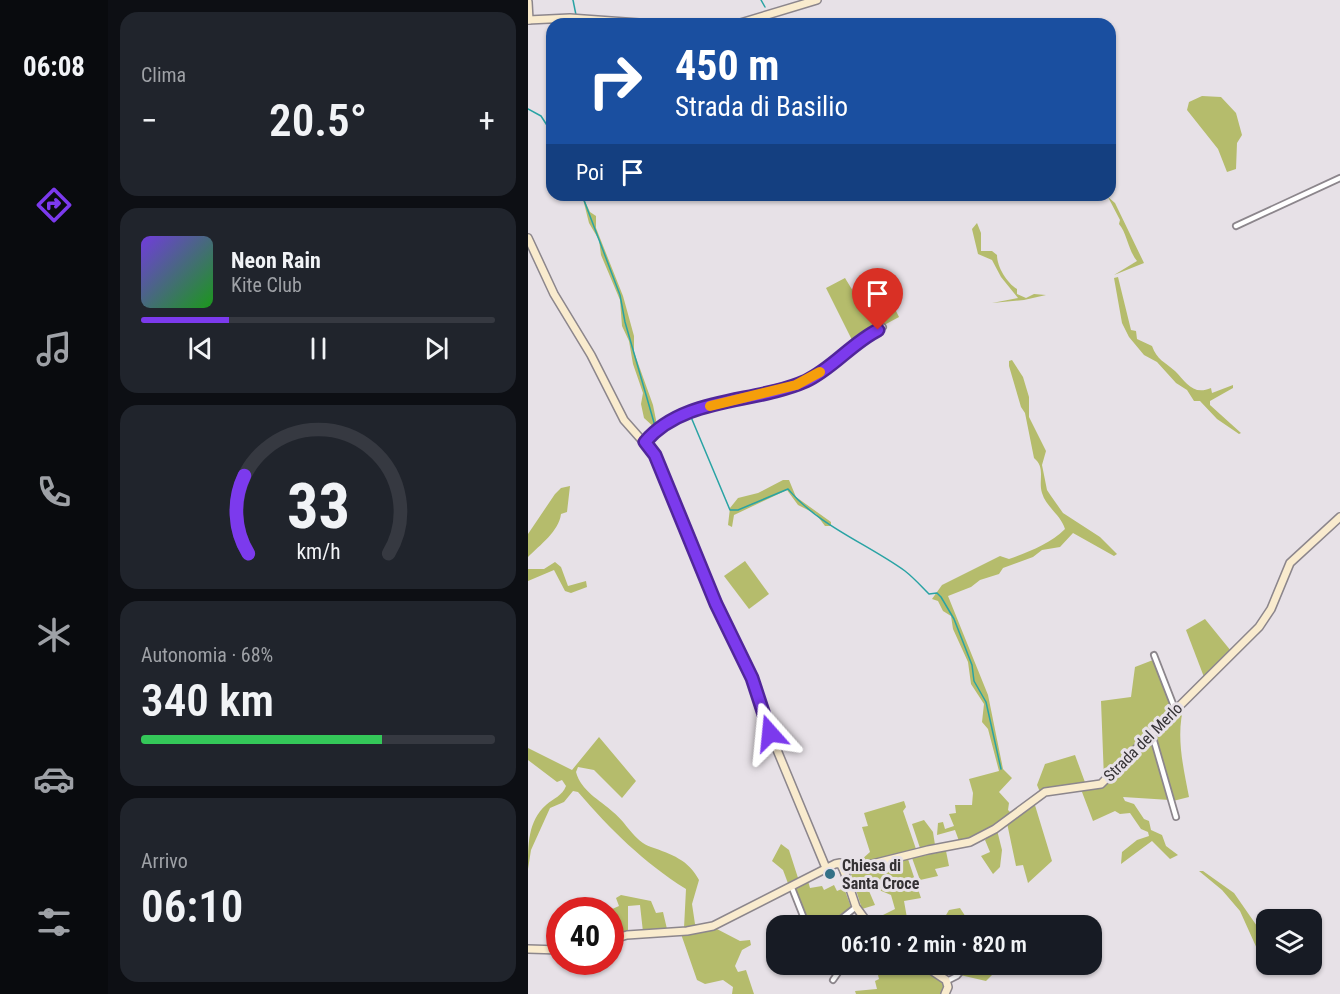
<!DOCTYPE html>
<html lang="it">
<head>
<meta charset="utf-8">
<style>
	body { margin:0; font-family:"Roboto Condensed",sans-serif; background:#20242c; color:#f1f3f6; height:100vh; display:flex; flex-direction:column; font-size:22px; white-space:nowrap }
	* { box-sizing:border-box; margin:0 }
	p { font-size:20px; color:#9ea1a6 }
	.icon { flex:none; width:33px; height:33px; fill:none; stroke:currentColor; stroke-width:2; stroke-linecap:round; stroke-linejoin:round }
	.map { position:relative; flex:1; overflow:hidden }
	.side { display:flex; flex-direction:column; gap:12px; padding:12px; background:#0d0f14; width:420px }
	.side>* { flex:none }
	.top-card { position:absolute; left:18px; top:18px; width:570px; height:183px; border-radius:18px; box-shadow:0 2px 4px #0004; background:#1a4fa0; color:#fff; overflow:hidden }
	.fabs { position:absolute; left:728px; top:909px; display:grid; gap:12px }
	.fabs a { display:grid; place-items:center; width:66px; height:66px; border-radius:12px; background:#171b24; box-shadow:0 2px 4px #0004; font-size:30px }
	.speed { position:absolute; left:18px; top:897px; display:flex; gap:12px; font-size:30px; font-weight:700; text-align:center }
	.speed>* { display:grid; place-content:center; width:78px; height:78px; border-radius:50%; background:#171b24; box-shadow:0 2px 4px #0004; line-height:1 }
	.speed .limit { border:9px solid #d22; background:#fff; color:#111 }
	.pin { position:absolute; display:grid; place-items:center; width:51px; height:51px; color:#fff; margin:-62px -26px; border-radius:50% 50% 50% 0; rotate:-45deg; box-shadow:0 0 6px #0007 }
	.pin .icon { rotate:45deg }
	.me { position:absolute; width:66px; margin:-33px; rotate:342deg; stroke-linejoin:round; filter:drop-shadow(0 0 4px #0008) }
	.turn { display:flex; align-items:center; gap:21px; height:126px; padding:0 30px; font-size:27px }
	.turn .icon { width:78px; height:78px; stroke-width:2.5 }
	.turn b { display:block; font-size:42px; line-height:51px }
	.then { display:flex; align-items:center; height:57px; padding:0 30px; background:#0003; gap:12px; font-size:22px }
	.big { font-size:45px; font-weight:600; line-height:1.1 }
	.side .tile { flex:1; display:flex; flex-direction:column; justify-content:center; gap:9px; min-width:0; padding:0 21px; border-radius:18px; background:#20242c }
	.side .dial { align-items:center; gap:0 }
	.dial svg { height:156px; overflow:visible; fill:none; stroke:#363941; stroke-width:7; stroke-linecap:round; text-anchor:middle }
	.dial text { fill:#f1f3f6; stroke:none }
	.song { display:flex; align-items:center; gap:18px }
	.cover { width:72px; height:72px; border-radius:9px; background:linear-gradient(135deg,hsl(260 70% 55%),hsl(120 70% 35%)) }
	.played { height:6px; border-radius:3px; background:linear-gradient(90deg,#7c3aed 25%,#363941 25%) }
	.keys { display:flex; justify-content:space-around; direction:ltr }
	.heat { display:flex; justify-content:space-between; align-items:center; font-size:33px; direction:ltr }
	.charge { height:9px; border-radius:4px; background:linear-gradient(90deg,#34c759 68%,#363941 0) }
	.trip { position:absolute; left:238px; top:915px; width:336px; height:60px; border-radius:18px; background:#171b24; box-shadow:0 2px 4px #0004; font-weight:600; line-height:60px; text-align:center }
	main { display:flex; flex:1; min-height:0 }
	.tab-bar { display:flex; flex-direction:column; width:108px; justify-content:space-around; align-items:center; background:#090b0e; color:#9ea1a6 }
	.tab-bar .icon { width:42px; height:42px }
	.tab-bar .on { color:#7c3aed }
	.tab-bar b { font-size:27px; color:#f1f3f6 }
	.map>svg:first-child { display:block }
</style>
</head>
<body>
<main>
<nav class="tab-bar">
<b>06:08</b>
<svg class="icon on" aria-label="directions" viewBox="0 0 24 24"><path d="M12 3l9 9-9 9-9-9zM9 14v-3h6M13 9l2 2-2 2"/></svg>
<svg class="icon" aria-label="music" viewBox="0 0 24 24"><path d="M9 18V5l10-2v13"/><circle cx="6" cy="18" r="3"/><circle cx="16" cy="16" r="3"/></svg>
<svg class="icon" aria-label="phone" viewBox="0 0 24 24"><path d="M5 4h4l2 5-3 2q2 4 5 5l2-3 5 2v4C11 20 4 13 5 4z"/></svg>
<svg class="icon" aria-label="climate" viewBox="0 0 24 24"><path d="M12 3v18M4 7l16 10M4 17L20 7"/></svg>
<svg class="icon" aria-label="car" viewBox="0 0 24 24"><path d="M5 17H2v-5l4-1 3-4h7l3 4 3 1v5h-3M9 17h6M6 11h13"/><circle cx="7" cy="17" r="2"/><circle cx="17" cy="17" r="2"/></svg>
<svg class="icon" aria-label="filters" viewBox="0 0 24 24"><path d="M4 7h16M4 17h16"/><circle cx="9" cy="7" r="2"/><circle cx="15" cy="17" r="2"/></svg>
</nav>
<section class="side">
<div class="tile"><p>Clima</p>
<div class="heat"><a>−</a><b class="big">20.5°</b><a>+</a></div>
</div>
<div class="tile">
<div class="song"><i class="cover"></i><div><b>Neon Rain</b><p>Kite Club</p></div></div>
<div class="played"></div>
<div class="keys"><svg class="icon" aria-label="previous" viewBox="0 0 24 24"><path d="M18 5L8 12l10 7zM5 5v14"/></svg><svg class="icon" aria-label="pause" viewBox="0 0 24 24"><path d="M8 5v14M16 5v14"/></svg><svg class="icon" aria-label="next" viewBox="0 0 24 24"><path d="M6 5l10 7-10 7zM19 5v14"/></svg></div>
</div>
<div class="tile dial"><svg viewBox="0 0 100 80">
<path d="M14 69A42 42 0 1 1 86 69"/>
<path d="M14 69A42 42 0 0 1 12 29" stroke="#7c3aed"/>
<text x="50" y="56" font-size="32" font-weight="700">33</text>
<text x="50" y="72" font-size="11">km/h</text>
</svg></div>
<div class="tile"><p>Autonomia · 68%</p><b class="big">340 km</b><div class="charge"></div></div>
<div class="tile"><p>Arrivo</p><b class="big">06:10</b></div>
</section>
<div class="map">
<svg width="812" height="994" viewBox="0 0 812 994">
	<rect width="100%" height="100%" fill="#e7e1e7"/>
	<g fill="#b5bc6c">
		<polygon points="674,96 693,97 708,113 714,135 709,143 708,169 699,172 690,149 659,110 661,102"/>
		<polygon points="54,195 62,212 68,216 68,228 95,296 106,336 106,352 125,405 129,425 127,428 116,418 113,404 115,393 105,364 101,341 94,326 92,300 73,255 71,240 61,223"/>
		<path d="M 580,197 L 587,203 L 616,263 L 586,275 L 609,261 C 600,250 599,233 591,224 L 592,220 Z"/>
		<path d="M 449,223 L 453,233 L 453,251 L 464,251 L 469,255 C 469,267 479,283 489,289 L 489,294 L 498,298 L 506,294 L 518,295 L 496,300 L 464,303 L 490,298 L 473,277 L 464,260 L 450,254 L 444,229 Z"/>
		<path d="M 590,277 L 603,330 L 608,331 L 609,339 L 624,346 C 629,360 637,362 647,371 C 658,382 665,396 683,388 L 684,393 L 705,385 L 705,388 L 682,401 L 682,405 L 713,433 L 711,434 L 689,419 L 672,401 L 666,401 L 659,390 L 648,383 L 629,362 L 616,355 L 601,337 L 594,323 L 586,278 Z"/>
		<polygon points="317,278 328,296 344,288 343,284 352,279 371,317 325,342 298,288"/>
		<path d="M 484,360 L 495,377 L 501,397 L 501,417 L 518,451 L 514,465 L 519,490 L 523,496 L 535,513 L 572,537 L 589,554 L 586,556 L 545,533 L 532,547 L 514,550 L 505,557 L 475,568 L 471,574 L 452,580 L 443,587 L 420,596 L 460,695 L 475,769 L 484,778 L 471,792 L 481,803 L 480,810 L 484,814 C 467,827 453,837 431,841 L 427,830 L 409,835 L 410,823 L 415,822 L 417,829 L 426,826 L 421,814 L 428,813 L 427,805 L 444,805 L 445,793 L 441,779 L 471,771 L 460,729 L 454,722 L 456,704 L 443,684 L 440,662 L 425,629 L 423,616 L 415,611 L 410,601 L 404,599 L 414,585 L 472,556 L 481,559 C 500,552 522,544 537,529 C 533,515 518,507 514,493 C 510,480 518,468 506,458 L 497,413 L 493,407 L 481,366 L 481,361 Z"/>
		<polygon points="255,480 261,480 268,497 303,522 303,526 297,526 288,514 270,505 259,490 206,515 204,527 200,525 202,508 210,498 230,493"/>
		<path d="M 42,486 L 39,512 L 33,514 C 31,531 12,545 0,557 L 0,534 L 27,494 L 33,488 Z"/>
		<polygon points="217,561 241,594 221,609 196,576"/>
		<polygon points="27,562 33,567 40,586 58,581 59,587 43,593 37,591 26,570 0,581 0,569 16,569"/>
		<polygon points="677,619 703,651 676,677 658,630"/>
		<polygon points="625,660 645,708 576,779 573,701 603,697 607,667"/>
		<path d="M 657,702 C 647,734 655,765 661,797 L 645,801 L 625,735 Z"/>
		<path d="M 71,737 L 108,781 L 94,798 L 66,770 L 50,767 L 48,772 C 53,791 72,800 85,812 C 98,822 106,841 123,847 C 143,854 161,860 171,880 L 164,904 L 167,924 L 179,926 L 156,928 L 158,889 C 115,862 83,830 50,792 L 45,791 L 36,802 L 22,808 L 3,850 L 0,869 C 0,844 0,821 18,805 C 26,798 34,796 38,786 L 34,780 L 29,782 L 0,760 L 0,748 L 44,770 Z"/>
		<polygon points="623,738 642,800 595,797 597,801 606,804 616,819 621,821 623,830 634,835 638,846 650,855 642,859 624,841 593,864 594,852 609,840 621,836 620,832 613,829 602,813 592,814 587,811 565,821 554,792 550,790 568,789 579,784"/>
		<polygon points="547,755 558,785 531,786 512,792 509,785 517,764"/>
		<polygon points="376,801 378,807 375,811 388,849 325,865 323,864 332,861 342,852 334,827 340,826 336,813"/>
		<polygon points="506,802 524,861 500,883 495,865 488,866 479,823"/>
		<polygon points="396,820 405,832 407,845 392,848 384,824"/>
		<polygon points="469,830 474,850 472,867 465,874 453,856 462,852 457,840"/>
		<polygon points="253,844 261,850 271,881 261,886 255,870 244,861"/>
		<polygon points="418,851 421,866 407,869 410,876 392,880 384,858"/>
		<polygon points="380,859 393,898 376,901 379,918 388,917 378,925 347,925 350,922 349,918 367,909 363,895 351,890 341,891 347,905 334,909 323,874"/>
		<polygon points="671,871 675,871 706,893 738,939 738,954 730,951 712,911 694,890"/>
		<polygon points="280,881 282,888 294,886 296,890 306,885 309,891 316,888 323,907 302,922 280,925 266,890"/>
		<polygon points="93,895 123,901 128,913 135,912 139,929 115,932 112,905 100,906 100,933 83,938 82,910 91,906 88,898"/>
		<path d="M 432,908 L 443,925 L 385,925 C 395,917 402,916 414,922 L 421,910 Z"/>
		<polygon points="187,928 212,941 222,940 223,945 214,950 207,966 210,972 218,970 226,994 204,994 205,987 195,980 177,984 169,980 153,934"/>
		<path d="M 339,965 C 359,962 408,962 417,986 L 414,994 L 328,994 L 327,991 L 349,989 L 347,981 L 351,979 L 348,967 Z"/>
		<polygon points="440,965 474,965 458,981 432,975"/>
	</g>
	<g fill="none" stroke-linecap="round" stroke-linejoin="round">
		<g stroke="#29a3a4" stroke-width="1.5">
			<polyline points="45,0 48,15"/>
			<polyline points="233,0 237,7"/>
			<polyline points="0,109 13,116 24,133"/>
			<polyline points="54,195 92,295 97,322 127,426"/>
			<path d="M 134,428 L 154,418 L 163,417 L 202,510 L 210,510 L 260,489 C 291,526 338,543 377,571 C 386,578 393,586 401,594 L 409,593 L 413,597 L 426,619 L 444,665 L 446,681 L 458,702 L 473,769"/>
		</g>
		<defs>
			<g id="street">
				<polyline points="708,226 812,178"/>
				<polyline points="117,442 135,424 158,413 281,379 326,344 355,327"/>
				<polyline points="626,655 647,709"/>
				<polyline points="624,734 648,817"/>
				<polyline points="264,888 279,926"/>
				<polyline points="290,926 303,923"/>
				<polyline points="304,926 328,907"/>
				<polyline points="305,980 312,970 312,964"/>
				<polyline points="419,981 429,976 439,964"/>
			</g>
			<g id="secondary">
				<polyline points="0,2 1,20"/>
				<polyline points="0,20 42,18 125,24"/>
				<polyline points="209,24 289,0"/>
				<polyline points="0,238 26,294 63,355 96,420 127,455 188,604 224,678 242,733 298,868"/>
				<polyline points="316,871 328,907 342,926"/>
				<polyline points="82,940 99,935 159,931 185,926 307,864 312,863 316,871 400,850 442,842 467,829 517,792 573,784 731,627 743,609 762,563 812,517"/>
				<polyline points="0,949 32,950"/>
				<polyline points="394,964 418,980 420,987 417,994"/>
			</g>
		</defs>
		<use href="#street" stroke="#8c868c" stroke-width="8"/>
		<use href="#secondary" stroke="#8c868c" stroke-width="10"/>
		<use href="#street" stroke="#fff" stroke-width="4.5"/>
		<use href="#secondary" stroke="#f9ebce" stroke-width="7"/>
	</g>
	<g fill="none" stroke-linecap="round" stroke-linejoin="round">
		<defs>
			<path id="route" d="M 242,733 L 224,678 L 188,604 L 127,455 L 117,442 C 156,396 226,404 278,381 C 304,369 324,343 350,330"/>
		</defs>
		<use href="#route" stroke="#51269a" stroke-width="15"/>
		<use href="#route" stroke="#7c3aed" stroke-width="10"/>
		<polyline stroke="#f59e0b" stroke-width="10" points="182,406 268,385 292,372"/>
	</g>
	<circle fill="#337087" stroke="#e7e1e7" stroke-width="2" cx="302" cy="874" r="6"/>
	<g text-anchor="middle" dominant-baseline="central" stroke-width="6" stroke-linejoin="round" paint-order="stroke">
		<g font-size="16" fill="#353235" stroke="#e7e1e7">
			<text transform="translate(615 742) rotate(-45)">Strada del Merlo</text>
		</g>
		<g font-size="16" font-weight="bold" fill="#353235" stroke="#e7e1e7" text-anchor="start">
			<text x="314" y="865">Chiesa di<tspan x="314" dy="18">Santa Croce</tspan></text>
		</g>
	</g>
</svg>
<div class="fabs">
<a><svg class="icon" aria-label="layers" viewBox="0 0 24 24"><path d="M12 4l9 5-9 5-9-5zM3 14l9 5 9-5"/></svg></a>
</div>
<div class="speed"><div class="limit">40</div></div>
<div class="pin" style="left:350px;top:330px;background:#d93025"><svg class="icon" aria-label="arrive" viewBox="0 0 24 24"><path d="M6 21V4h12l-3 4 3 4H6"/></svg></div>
<svg class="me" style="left:242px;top:733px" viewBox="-20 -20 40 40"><path d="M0-17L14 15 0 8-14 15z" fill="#7c3aed" stroke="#fff" stroke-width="4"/></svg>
<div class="trip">06:10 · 2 min · 820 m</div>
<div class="top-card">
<div class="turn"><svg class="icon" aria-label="right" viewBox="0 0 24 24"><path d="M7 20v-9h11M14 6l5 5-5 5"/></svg><div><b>450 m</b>Strada di Basilio</div></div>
<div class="then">Poi<svg class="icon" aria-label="arrive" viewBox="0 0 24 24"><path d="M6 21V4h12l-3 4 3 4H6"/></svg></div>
</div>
</div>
</main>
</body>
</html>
